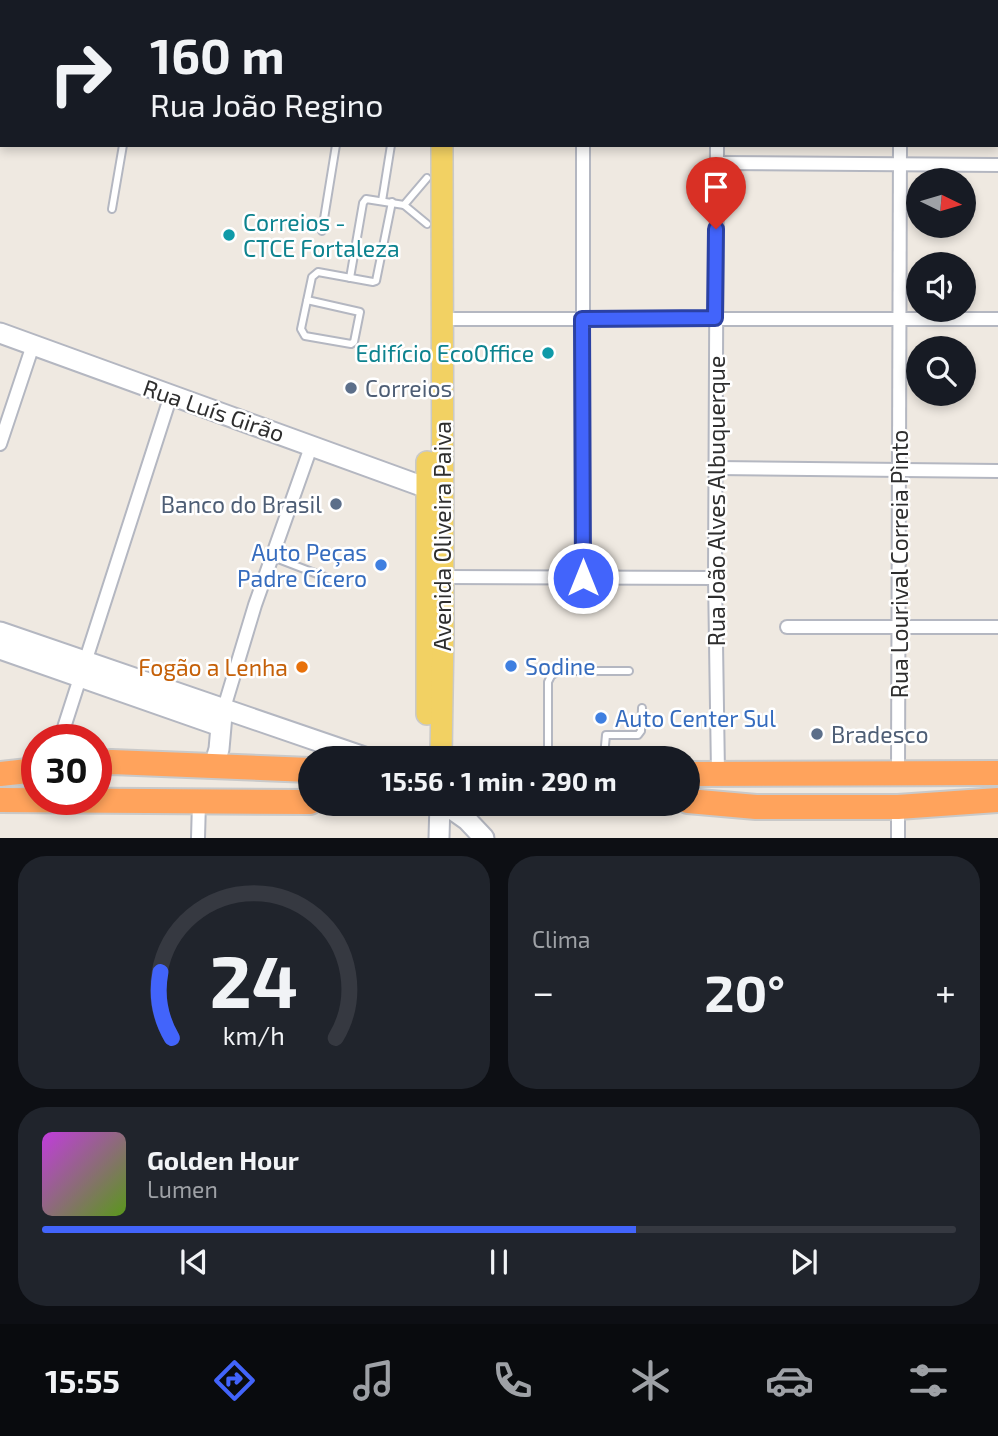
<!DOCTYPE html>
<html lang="pt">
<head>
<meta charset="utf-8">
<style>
	body { margin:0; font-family:"Exo 2",sans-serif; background:#20242c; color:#f1f3f6; height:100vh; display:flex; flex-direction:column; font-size:26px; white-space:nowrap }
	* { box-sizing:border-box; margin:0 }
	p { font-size:23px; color:#9ea1a6 }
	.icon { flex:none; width:38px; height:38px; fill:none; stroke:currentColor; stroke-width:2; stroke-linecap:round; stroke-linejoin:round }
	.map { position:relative; height:838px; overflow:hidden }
	.panel { display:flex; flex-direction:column; gap:18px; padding:18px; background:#0d0f14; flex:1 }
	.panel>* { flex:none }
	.guide { position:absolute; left:0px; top:0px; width:999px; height:147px; box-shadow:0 4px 10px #0003; background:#171b24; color:#f1f3f6; overflow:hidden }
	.needle { width:46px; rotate:95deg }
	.buttons { position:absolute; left:906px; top:168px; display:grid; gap:14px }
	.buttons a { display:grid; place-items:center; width:70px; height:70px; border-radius:50%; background:#171b24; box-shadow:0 4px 10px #0003; font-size:35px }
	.speed { position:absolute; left:21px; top:724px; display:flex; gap:14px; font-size:35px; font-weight:700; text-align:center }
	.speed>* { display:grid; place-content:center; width:91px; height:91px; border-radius:50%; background:#171b24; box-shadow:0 4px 10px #0003; line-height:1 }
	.speed .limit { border:10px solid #d22; background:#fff; color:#111 }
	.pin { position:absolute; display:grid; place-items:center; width:60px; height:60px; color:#fff; margin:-72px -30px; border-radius:50% 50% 50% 0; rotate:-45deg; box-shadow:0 0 7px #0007 }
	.pin .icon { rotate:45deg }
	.me { position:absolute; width:77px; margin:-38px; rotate:0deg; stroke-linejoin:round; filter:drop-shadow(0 0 5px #0008) }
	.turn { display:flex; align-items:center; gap:24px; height:147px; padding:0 35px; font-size:32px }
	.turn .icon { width:91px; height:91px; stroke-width:2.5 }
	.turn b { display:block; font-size:49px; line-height:60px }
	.big { font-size:52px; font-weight:700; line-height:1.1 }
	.panel .card { flex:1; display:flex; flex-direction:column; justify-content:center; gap:10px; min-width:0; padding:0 24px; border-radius:28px; background:#20242c }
	.panel .dial { align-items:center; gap:0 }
	.dial svg { height:182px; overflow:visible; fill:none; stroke:#363941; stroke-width:7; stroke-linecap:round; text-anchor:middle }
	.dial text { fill:#f1f3f6; stroke:none }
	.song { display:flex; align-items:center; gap:21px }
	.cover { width:84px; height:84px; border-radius:10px; background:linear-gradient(135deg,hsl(290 70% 55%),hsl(90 70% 35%)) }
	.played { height:7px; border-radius:4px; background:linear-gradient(90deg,#4264fb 65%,#363941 65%) }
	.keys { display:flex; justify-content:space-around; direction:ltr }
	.heat { display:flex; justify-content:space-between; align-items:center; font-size:38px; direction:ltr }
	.panel .tiles { flex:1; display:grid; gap:18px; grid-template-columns:1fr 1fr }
	.card:last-child { grid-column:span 2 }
	.trip { position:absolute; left:298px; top:746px; width:402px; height:70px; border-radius:35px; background:#171b24; box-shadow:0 4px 10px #0003; font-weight:700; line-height:70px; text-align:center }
	.tab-bar { display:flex; height:112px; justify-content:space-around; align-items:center; background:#090b0e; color:#9ea1a6 }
	.tab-bar .icon { width:49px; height:49px }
	.tab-bar .selected { color:#4264fb }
	.tab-bar b { font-size:32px; color:#f1f3f6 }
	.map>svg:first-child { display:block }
</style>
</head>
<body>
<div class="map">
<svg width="998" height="838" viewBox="0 0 998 838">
	<rect width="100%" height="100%" fill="#efe9e1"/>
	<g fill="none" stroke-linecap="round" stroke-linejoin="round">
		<defs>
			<g id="lane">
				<polyline points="148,2 149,0"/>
				<polyline points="382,201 391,145"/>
				<polyline points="404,205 427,178"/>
				<polyline points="112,209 123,145"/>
				<polyline points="322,231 336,145"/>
				<polyline points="350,278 363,203 366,199 404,205 427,224"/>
				<polyline points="307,300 360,312 354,342 351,344 305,336 301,329 312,277 318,272 373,282 376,281 392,202"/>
				<polyline points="273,557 338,582"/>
				<polyline points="604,756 606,735 638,735 641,731 642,708"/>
				<polyline points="508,758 508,754"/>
				<polyline points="548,758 548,682 551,676 558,671 629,671"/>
			</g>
			<g id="street">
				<polyline points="584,0 584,2"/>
				<polyline points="902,2 902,0"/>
				<polyline points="717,145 715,578 718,773"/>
				<polyline points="717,163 998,165"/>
				<polyline points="441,319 998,319"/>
				<polyline points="0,444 33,345"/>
				<polyline points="716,468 998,471"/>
				<polyline points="443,577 715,578"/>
				<polyline points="583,578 583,145"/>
				<polyline points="787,627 998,627"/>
				<polyline points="224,708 255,605 312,444"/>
				<polyline points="60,740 171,395"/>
				<polyline points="898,773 900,145"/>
				<polyline points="198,838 199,802"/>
				<polyline points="898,838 898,807"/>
			</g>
			<g id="secondary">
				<polyline points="210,0 220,2"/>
				<polyline points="0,333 427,488"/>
				<polyline points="0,632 367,758"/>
				<polyline points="0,649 220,726"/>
				<polyline points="214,766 219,749 222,715"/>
				<polyline points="443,803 467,820 484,838"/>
				<polyline points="439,838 440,803"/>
			</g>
			<g id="primary">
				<polyline points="428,2 428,0"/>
				<polyline points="427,714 427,462"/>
				<polyline points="441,758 443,631 442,145"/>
			</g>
			<g id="highway">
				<polyline points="96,764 112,762 310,770"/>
				<polyline points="0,774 37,770"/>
				<polyline points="688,774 998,773"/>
				<polyline points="0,800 310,802"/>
				<polyline points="688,801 756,807 898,807 998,800"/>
			</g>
		</defs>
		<use href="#lane" stroke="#b4b7c1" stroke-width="10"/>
		<use href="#street" stroke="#b4b7c1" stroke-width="16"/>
		<use href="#secondary" stroke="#b4b7c1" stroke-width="23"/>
		<use href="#primary" stroke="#c9c9c9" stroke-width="24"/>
		<use href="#highway" stroke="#c9c9c9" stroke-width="28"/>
		<use href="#lane" stroke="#fff" stroke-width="6"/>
		<use href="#street" stroke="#fff" stroke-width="12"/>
		<use href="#secondary" stroke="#fff" stroke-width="19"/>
		<use href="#primary" stroke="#f2d163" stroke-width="21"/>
		<use href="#highway" stroke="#ffa35c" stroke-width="24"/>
	</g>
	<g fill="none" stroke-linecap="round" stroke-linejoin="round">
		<defs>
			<polyline id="route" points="583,578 582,319 715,318 716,229"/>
		</defs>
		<use href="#route" stroke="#2b41a3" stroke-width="18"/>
		<use href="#route" stroke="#4264fb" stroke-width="12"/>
	</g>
	<g fill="#0f9aa8" stroke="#fff" stroke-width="2.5">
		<circle cx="229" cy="235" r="7"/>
		<circle cx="548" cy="353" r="7"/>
	</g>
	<g fill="#5c6f8a" stroke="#fff" stroke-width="2.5">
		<circle cx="351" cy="388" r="7"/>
		<circle cx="336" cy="504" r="7"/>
		<circle cx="817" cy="734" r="7"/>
	</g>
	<g fill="#3f7fe0" stroke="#fff" stroke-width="2.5">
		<circle cx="381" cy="565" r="7"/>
		<circle cx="511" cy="666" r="7"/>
		<circle cx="601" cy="718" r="7"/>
	</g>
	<circle fill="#e8710a" stroke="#fff" stroke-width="2.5" cx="302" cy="667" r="7"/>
	<g text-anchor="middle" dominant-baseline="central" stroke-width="5" stroke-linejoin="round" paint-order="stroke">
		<g font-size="23" fill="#0d838f" stroke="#fff" text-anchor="start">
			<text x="243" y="222">Correios -<tspan x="243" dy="26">CTCE Fortaleza</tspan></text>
			<text x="534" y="353" text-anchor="end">Edifício EcoOffice</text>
		</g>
		<g font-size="23" fill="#4e5e75" stroke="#fff" text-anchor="start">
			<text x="365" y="388">Correios</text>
			<text x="322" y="504" text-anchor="end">Banco do Brasil</text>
			<text x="831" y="734">Bradesco</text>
		</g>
		<g font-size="23" fill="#2e2e2e" stroke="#fff">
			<text transform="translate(214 410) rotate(19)">Rua Luís Girão</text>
			<text transform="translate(716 501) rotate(-90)">Rua João Alves Albuquerque</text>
			<text transform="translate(442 536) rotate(-90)">Avenida Oliveira Paiva</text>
			<text transform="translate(899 564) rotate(-90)">Rua Lourival Correia Pìnto</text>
		</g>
		<g font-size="23" fill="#366cbe" stroke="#fff" text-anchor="start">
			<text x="367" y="552" text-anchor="end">Auto Peças<tspan x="367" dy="26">Padre Cícero</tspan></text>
			<text x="525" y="666">Sodine</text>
			<text x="615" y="718">Auto Center Sul</text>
		</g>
		<g font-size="23" fill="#c56008" stroke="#fff" text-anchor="end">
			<text x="288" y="667">Fogão a Lenha</text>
		</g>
	</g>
</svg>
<div class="buttons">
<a><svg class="needle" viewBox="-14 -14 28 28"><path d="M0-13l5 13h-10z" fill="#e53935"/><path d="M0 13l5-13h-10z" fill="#9ea1a6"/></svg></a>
<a><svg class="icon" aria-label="sound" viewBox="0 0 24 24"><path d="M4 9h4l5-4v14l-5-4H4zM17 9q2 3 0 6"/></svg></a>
<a><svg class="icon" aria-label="search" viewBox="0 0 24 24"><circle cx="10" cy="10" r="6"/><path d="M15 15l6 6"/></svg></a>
</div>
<div class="speed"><div class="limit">30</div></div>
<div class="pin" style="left:716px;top:229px;background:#d93025"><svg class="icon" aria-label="arrive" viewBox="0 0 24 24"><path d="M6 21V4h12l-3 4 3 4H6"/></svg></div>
<svg class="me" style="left:583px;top:578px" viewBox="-20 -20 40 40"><circle r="17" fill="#4264fb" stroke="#fff" stroke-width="3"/><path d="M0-11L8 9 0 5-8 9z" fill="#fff"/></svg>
<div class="trip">15:56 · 1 min · 290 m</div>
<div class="guide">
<div class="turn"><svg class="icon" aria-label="right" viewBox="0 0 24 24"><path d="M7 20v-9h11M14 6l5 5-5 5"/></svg><div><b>160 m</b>Rua João Regino</div></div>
</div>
</div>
<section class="panel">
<div class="tiles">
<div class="card dial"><svg viewBox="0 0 100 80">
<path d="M14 69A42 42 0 1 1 86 69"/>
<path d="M14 69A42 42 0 0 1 9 40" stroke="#4264fb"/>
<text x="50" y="56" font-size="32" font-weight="700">24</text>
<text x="50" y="72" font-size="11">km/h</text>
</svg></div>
<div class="card"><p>Clima</p>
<div class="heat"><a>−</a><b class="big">20°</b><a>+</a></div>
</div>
<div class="card">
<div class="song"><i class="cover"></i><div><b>Golden Hour</b><p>Lumen</p></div></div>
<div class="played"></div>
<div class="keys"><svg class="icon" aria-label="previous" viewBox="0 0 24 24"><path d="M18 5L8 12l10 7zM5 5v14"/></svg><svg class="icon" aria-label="pause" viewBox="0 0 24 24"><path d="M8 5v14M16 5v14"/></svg><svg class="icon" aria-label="next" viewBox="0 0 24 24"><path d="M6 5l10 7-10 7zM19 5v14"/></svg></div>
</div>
</div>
</section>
<nav class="tab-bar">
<b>15:55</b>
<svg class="icon selected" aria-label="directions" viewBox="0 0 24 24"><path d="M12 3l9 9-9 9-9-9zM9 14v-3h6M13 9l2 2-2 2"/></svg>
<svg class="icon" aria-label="music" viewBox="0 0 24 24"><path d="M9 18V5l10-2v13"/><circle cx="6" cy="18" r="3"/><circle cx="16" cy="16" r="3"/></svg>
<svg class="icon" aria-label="phone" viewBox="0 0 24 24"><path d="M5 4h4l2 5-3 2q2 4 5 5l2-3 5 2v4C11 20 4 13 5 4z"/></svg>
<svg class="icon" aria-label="climate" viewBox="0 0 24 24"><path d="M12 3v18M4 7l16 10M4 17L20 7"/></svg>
<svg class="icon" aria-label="car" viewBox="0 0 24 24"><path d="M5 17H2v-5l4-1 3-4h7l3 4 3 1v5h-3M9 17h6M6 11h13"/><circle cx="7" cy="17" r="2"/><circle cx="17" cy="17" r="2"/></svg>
<svg class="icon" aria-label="filters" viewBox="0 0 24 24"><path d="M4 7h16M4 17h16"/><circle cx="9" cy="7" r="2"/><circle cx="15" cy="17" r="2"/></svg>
</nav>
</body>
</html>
